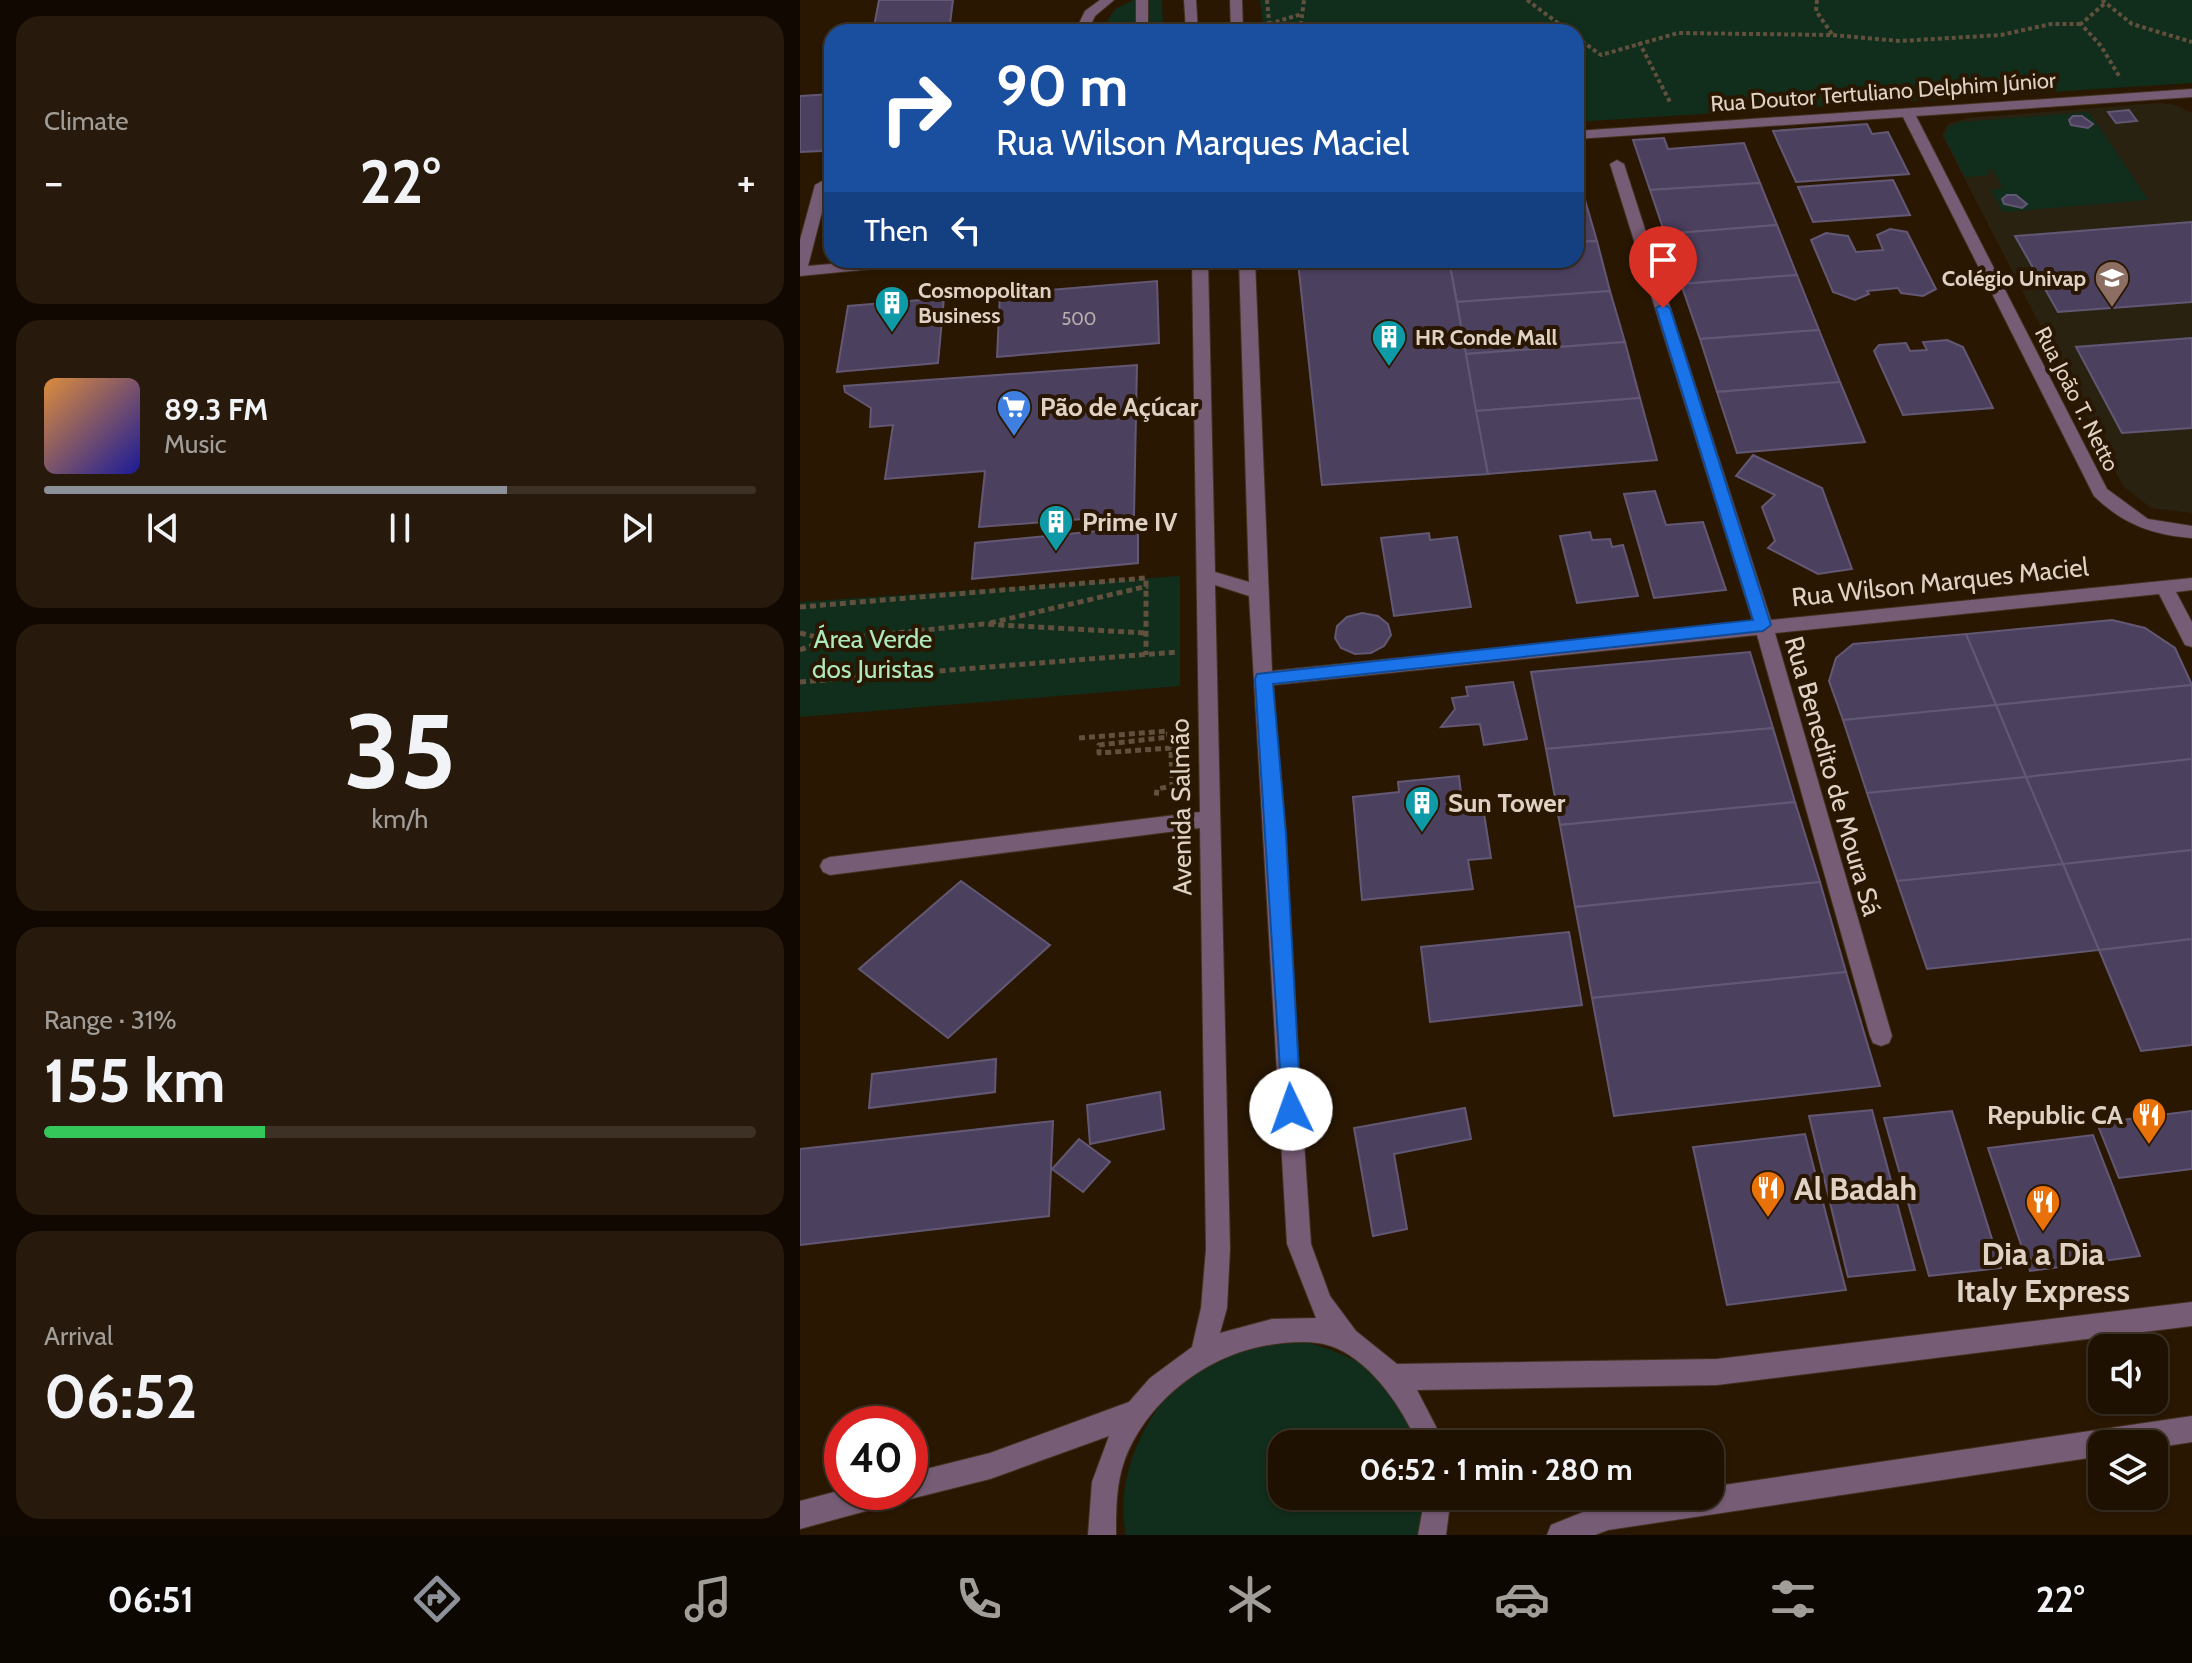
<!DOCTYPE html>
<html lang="en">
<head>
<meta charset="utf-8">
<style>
	body { margin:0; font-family:Cabin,sans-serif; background:#271a0c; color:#f1f3f6; height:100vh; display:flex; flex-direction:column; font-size:30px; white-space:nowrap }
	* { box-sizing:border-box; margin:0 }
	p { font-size:26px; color:#a19d99 }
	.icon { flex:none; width:44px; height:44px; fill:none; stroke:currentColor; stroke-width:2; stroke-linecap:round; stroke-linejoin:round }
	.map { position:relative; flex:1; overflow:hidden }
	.drawer { display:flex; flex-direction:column; gap:16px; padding:16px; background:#110901; width:800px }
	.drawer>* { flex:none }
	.top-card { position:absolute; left:24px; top:24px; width:760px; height:244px; border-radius:24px; box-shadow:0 2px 6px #0004,0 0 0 2px #3c3124; background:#1a4fa0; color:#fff; overflow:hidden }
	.fabs { position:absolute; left:1288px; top:1334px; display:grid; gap:16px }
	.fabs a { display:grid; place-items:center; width:80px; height:80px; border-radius:16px; background:#1f1102; box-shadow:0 2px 6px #0004,0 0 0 2px #3c3124; font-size:40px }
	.speed { position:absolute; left:24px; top:1406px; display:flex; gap:16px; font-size:40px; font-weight:700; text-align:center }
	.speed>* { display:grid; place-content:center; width:104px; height:104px; border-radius:50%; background:#1f1102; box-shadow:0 2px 6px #0004,0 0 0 2px #3c3124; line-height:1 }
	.speed .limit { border:12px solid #d22; background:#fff; color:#111 }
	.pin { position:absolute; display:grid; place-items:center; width:68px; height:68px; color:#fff; margin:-82px -34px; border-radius:50% 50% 50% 0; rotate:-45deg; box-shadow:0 0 8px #0007 }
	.pin .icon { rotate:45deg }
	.me { position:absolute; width:88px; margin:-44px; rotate:357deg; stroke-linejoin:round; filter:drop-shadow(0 0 6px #0008) }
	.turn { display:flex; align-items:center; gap:28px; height:168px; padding:0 40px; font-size:36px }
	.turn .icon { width:104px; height:104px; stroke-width:2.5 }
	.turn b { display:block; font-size:56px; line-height:68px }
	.then { display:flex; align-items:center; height:76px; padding:0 40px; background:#0003; gap:16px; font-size:30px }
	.big { font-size:60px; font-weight:700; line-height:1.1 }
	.drawer .tile { flex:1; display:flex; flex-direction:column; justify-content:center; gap:12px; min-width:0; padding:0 28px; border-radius:24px; background:#271a0c }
	.drawer .dial { align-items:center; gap:0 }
	.dial b { font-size:104px; line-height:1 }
	.song { display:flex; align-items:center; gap:24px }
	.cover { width:96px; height:96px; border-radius:12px; background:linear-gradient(135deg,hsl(30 70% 55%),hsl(240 70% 35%)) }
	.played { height:8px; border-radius:4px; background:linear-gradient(90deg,#8c9099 65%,#3c3124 65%) }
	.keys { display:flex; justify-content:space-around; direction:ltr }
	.heat { display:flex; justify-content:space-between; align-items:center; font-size:44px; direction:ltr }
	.charge { height:12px; border-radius:6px; background:linear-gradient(90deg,#34c759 31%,#3c3124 0) }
	.trip { position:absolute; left:468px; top:1430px; width:456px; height:80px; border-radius:24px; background:#1f1102; box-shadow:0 2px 6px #0004,0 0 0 2px #3c3124; font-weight:700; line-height:80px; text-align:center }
	.tab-bar { display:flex; height:128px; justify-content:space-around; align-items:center; background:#0c0701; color:#a19d99 }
	.tab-bar .icon { width:56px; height:56px }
	.tab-bar .selected { color:#8c9099 }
	.tab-bar b { font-size:36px; color:#f1f3f6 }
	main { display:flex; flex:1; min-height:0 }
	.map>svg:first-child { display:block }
</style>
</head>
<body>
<main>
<section class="drawer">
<div class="tile"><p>Climate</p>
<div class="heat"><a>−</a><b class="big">22°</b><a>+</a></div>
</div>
<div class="tile">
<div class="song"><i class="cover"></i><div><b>89.3 FM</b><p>Music</p></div></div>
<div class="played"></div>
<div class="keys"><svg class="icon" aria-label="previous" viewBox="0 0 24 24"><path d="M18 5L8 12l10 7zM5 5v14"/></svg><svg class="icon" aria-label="pause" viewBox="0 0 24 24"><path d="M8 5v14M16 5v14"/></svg><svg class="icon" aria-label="next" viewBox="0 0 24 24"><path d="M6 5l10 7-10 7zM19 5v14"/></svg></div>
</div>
<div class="tile dial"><b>35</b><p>km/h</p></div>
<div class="tile"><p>Range · 31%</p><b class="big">155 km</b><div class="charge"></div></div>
<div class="tile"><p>Arrival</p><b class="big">06:52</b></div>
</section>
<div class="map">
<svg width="1392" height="1535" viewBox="0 0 1392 1535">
	<rect width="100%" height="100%" fill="#291702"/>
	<polygon fill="#292211" points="1359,103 1375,105 1392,113 1392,513 1351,508 1323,486 1142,135 1148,124 1167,118"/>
	<g fill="#112d1b">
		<polygon points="334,0 362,0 363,32 300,32 315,9"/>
		<polygon points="460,0 1392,0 1392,83 776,122 776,32 464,32"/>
		<polygon points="1289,112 1348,200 1203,212 1191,190 1203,188 1192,169 1187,170 1190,175 1165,177 1144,136 1148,127 1161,122"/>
		<polygon points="380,576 380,686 0,717 0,602"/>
		<path d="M 498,1340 C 563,1357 598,1378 619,1444 L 482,1444 L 482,1496 L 626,1496 L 619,1535 L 326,1535 C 312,1469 357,1383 420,1356 C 446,1345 470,1342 498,1340 Z"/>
	</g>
	<g fill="#4c405f" stroke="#625874" stroke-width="2">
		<polygon points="79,0 153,0 149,32 73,32"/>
		<polygon points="32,94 32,111 22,151 0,152 0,96"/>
		<polygon points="1329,110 1337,121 1316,123 1308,112"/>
		<polygon points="1273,116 1282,116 1293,124 1288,128 1271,125 1269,120"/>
		<polygon points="1067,124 1072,134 1088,132 1109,174 996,182 973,131"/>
		<polygon points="864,138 868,149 944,143 960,183 850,190 833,140"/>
		<polygon points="1093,180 1110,215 1013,222 998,187"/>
		<polygon points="960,183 977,225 865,234 850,190"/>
		<polygon points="783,193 797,241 776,242 776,194"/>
		<polygon points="1207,195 1216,195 1227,204 1222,208 1204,204 1202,199"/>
		<polygon points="1392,222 1392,302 1258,312 1215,236"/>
		<polygon points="977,225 997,275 881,284 865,234"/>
		<polygon points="1090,229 1107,232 1136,289 1123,296 1101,293 1098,288 1067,291 1069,294 1055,300 1033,292 1011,240 1026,233 1048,236 1056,252 1083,250 1077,235"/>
		<polygon points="797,241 810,291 657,302 649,260 776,260 776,242"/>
		<polygon points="530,260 649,260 688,474 522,485 498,262"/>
		<polygon points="997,275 1019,330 900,339 881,284"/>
		<polygon points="357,281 359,343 197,357 200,294"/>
		<polygon points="810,291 825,342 666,354 657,302"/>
		<polygon points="144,298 138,363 37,372 48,306"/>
		<polygon points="1019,330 1040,382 917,392 900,339"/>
		<polygon points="1392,338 1392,428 1322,433 1276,347"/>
		<polygon points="1147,340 1163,347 1193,408 1103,415 1074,351 1079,345 1106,343 1110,351 1127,350 1123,342"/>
		<polygon points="825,342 840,398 676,411 666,354"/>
		<polygon points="337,365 334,515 179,527 185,471 85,479 93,425 70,427 71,408 45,392 44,386"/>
		<polygon points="1040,382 1065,442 937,453 917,392"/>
		<polygon points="840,398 857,460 688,474 676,411"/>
		<polygon points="953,455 1022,488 1052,569 1018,574 968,548 975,541 962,507 975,495 936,476"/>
		<polygon points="855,491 866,525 903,522 926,590 854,598 824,494"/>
		<polygon points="338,527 338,563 172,579 175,543"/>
		<polygon points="790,532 792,540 810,539 812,547 823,545 838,596 777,603 760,536"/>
		<polygon points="629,533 630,540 657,537 671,607 594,616 581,538"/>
		<polygon points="562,613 578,616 588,624 591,635 584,646 571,653 555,654 541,648 535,638 537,626 547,617"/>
		<polygon points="1312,620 1345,628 1375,648 1392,685 1196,705 1166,634"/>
		<polygon points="1166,634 1196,705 1043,720 1029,681 1036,658 1053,644"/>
		<polygon points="950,652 973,728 746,749 731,672"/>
		<polygon points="713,682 727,739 684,745 680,724 641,727 655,709 652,698 668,696 666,687"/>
		<polygon points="1392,685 1392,759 1226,777 1196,705"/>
		<polygon points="1196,705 1226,777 1067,793 1043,720"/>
		<polygon points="973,728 995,802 760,825 746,749"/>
		<polygon points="1392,759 1392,850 1263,864 1226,777"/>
		<polygon points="659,776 663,810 683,807 691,858 668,860 673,889 562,900 553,797 599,792 598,782"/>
		<polygon points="1226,777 1263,864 1097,881 1067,793"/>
		<polygon points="995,802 1020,882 775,907 760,825"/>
		<polygon points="1392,850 1392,939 1299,950 1263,864"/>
		<polygon points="1263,864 1299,950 1127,969 1097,881"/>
		<polygon points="161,881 250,945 148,1038 59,969"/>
		<polygon points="1020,882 1046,972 792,998 775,907"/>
		<polygon points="769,932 782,1005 630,1022 621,947"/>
		<polygon points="1392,939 1392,1045 1341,1051 1299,950"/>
		<polygon points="1046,972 1080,1086 814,1116 792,998"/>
		<polygon points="196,1059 195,1092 69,1108 72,1074"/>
		<polygon points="360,1092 364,1129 290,1144 287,1105"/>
		<polygon points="665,1108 671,1139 594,1154 607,1229 573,1236 554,1128"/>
		<polygon points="1072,1110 1115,1270 1048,1277 1009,1116"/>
		<polygon points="1152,1111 1201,1268 1129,1276 1084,1118"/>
		<polygon points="1392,1111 1392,1169 1319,1178 1297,1123"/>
		<polygon points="253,1121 249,1216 0,1245 0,1149"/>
		<polygon points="1005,1134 1046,1290 927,1305 893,1147"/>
		<polygon points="1293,1135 1340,1256 1230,1271 1188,1148"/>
		<polygon points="279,1139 310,1162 283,1192 252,1169"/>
	</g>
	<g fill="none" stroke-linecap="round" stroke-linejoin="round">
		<defs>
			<g id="minor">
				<polygon points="300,0 314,0 295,16 287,32 275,32 285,11"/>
				<rect x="336" y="0" width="12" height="32"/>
				<polygon points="384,0 396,0 398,32 386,32"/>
				<polygon points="430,0 442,0 443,32 431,32"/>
				<path d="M 1392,89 L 1392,97 L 1116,116 L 1307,489 L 1348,519 L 1392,526 L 1392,538 C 1352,535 1323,524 1294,496 L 1103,117 L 776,139 L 776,131 Z"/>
				<path d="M 817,160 L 824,164 L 971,620 L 1392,578 L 1392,590 L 1376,592 L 1392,622 L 1392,647 L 1385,645 L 1359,594 L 975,633 L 1092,1036 L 1089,1043 L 1081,1046 L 1073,1043 L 1070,1036 L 957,635 L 473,685 L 511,1244 L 530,1296 L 556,1331 L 597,1364 L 917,1359 L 1392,1302 L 1392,1326 L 917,1385 L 617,1390 L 645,1444 L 618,1444 C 602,1408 573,1364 536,1348 C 515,1339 485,1342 463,1346 C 402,1358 345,1404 324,1462 C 316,1485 316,1511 316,1535 L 288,1535 L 292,1482 L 309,1436 L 190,1479 L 110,1499 L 100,1495 L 98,1502 L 88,1505 L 0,1529 L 0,1501 L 42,1490 L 110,1492 L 110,1473 L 190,1453 L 329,1402 L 350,1378 L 392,1347 L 401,1308 L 406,1249 L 400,828 L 30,875 L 23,872 L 20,866 L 23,860 L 30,857 L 400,812 L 392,260 L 408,260 L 415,572 L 449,582 L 439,260 L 455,260 L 472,671 L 953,622 L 810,164 ZM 415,585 L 449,596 L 487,1244 L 516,1318 L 472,1319 L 420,1333 L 427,1308 L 430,1249 Z"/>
				<polygon points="22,181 29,185 8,266 75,260 136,260 133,263 0,276 0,240 15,185"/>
				<polygon points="1392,1416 1392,1442 1354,1448 1354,1444 1302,1444 1302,1456 808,1530 795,1535 747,1535 751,1525 808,1502 851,1496 910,1496 910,1487"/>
				<polygon points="625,1496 651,1496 646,1535 618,1535"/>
			</g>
		</defs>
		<use href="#minor" stroke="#42311d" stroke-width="2"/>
		<g stroke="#61503e" stroke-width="4" stroke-dasharray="4 3" stroke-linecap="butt">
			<polyline points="467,0 470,32"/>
			<polyline points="727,0 770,32"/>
			<polyline points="1017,0 1016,11 1032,34"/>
			<polyline points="1302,0 1332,24 1392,42"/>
			<polyline points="1304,4 1281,24 1301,46 1319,76"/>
			<polyline points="469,24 502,14"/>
			<polyline points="500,32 504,0"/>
			<polyline points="776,37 801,55 878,33 1032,35 1100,41 1201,35 1251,24 1281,24"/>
			<polyline points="839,42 870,102"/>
		</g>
		<g stroke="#61503e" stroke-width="5" stroke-dasharray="6 4" stroke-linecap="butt">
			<polyline points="0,607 346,578 346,655"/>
			<polyline points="190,623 348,586"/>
			<polyline points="0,633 28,640 183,624 346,633"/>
			<polyline points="0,650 27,640"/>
			<polyline points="0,682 377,652"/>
			<polyline points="279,738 368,731 369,737 299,745 299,753 371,748 372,786 357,789 356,797"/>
		</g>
		<use href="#minor" fill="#775c75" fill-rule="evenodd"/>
	</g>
	<polygon fill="#1a73e8" stroke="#114b97" stroke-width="2" points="863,304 870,308 971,625 963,631 473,684 486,834 501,1109 498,1116 491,1119 483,1116 455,679 457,674 953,620 856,308"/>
	<defs>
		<symbol id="school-pin" viewBox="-11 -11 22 30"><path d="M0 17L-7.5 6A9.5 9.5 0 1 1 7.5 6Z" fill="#8d6e63" stroke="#291702"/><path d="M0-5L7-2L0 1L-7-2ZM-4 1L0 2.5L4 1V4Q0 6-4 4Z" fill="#fff"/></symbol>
		<symbol id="building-pin" viewBox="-11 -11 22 30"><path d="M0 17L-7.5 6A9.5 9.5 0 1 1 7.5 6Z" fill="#0f9aa8" stroke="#291702"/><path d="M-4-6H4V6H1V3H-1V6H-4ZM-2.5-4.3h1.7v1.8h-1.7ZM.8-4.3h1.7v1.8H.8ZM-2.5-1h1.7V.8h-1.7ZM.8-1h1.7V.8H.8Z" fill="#fff"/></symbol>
		<symbol id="supermarket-pin" viewBox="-11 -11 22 30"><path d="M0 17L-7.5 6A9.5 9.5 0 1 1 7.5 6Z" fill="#3f7fe0" stroke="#291702"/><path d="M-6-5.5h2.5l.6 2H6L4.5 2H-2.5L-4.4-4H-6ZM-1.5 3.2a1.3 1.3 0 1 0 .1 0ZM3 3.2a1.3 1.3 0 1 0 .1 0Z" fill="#fff"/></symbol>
		<symbol id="restaurant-pin" viewBox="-11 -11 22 30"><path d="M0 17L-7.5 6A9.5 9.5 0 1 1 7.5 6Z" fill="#e8710a" stroke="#291702"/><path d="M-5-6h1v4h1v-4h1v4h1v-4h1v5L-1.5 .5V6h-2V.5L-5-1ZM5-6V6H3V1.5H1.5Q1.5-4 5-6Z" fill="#fff"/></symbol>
	</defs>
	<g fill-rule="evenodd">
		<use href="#school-pin" x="1292" y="258" width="40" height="54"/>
		<use href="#building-pin" x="72" y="283" width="40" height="54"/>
		<use href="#building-pin" x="569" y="317" width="40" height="54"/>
		<use href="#supermarket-pin" x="194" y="387" width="40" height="54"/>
		<use href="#building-pin" x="236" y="502" width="40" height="54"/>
		<use href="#building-pin" x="602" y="783" width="40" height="54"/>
		<use href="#restaurant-pin" x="1329" y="1095" width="40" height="54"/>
		<use href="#restaurant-pin" x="948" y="1168" width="40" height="54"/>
		<use href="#restaurant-pin" x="1223" y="1182" width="40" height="54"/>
	</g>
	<g text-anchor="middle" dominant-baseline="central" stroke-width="8" stroke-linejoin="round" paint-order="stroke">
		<g font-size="18" fill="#baaeac">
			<text x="279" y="319">500</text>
		</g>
		<g font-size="22" fill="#dfd2c5" stroke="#291702">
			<text transform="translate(1083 92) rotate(-4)">Rua Doutor Tertuliano Delphim Júnior</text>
			<text transform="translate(1277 399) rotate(63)">Rua João T. Netto</text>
		</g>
		<g font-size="22" font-weight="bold" fill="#dfd2c5" stroke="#291702" text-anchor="start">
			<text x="1286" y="278" text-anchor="end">Colégio Univap</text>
			<text x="118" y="290">Cosmopolitan<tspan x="118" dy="25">Business</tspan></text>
			<text x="615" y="337">HR Conde Mall</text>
		</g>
		<g font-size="26" font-weight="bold" fill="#dfd2c5" stroke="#291702" text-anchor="start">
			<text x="240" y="407">Pão de Açúcar</text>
			<text x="282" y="522">Prime IV</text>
			<text x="648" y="803">Sun Tower</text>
			<text x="1323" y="1115" text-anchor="end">Republic CA</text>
		</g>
		<g font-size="26" fill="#dfd2c5" stroke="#291702">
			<text transform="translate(1140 582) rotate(-6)">Rua Wilson Marques Maciel</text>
			<text transform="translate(1033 776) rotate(74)">Rua Benedito de Moura Sá</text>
			<text transform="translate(381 807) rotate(-91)">Avenida Salmão</text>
		</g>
		<g font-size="26" fill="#aee9be" stroke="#291702">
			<text x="73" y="639">Área Verde<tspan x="73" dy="30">dos Juristas</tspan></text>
		</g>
		<g font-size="32" font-weight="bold" fill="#dfd2c5" stroke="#291702" text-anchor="start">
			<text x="994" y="1188">Al Badah</text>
			<text x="1243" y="1253" text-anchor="middle">Dia a Dia<tspan x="1243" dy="37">Italy Express</tspan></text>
		</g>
	</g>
</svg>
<div class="fabs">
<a><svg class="icon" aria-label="sound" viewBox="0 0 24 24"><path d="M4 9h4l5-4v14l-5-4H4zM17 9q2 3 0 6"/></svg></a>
<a><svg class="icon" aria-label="layers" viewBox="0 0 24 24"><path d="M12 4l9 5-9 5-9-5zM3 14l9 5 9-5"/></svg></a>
</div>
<div class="speed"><div class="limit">40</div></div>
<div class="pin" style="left:863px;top:308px;background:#d93025"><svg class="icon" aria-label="arrive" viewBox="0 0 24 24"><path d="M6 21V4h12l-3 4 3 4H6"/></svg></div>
<svg class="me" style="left:491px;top:1109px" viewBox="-20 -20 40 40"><circle r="19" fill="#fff"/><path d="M0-13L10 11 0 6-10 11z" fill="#1a73e8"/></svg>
<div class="trip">06:52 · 1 min · 280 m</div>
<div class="top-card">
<div class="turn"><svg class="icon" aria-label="right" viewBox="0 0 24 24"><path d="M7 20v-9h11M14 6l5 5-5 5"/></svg><div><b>90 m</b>Rua Wilson Marques Maciel</div></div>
<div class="then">Then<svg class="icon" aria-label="left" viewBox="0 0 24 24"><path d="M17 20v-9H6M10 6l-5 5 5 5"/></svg></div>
</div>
</div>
</main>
<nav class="tab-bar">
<b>06:51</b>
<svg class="icon selected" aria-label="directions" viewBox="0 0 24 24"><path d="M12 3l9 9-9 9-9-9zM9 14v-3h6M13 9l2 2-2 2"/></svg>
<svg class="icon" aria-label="music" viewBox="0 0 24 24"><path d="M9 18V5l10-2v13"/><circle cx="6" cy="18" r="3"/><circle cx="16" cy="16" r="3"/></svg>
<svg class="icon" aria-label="phone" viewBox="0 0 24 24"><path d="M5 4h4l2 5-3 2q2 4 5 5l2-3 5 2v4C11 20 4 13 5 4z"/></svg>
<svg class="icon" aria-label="climate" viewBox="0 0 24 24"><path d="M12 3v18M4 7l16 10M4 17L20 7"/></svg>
<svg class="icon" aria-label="car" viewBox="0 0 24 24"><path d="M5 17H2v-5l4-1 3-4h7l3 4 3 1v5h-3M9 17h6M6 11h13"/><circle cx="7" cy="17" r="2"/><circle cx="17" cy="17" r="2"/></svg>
<svg class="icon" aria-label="filters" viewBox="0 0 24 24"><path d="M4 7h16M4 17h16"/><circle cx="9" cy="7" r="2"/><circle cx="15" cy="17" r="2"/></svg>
<b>22°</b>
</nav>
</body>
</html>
